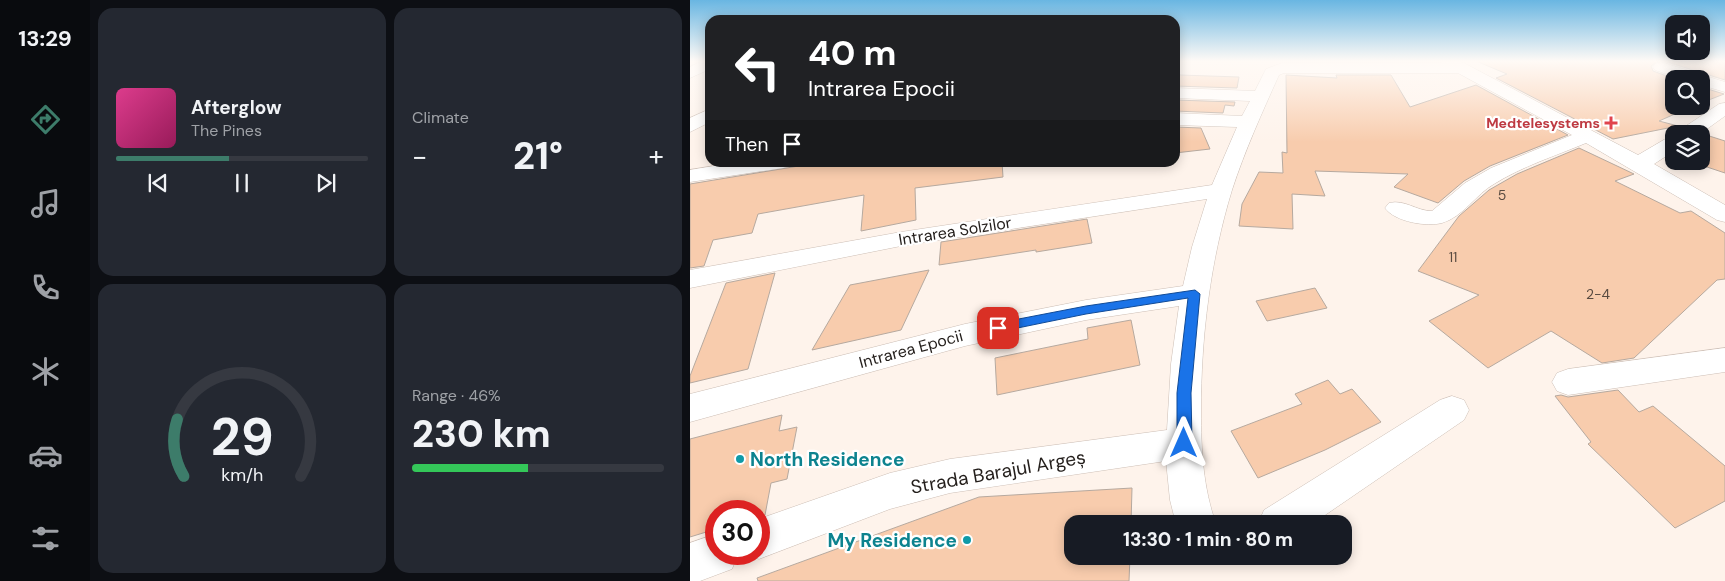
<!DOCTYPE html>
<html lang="en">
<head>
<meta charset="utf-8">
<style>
	body { margin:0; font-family:"DM Sans",sans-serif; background:#242831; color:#f1f3f6; height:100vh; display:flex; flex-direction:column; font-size:19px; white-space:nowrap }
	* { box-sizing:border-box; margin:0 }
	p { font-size:16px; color:#9ea1a6 }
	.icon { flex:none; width:28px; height:28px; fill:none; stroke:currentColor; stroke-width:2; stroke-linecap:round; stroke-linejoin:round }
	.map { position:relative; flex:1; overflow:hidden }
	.side { display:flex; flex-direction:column; gap:8px; padding:8px; background:#0d0f14; width:600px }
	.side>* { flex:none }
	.banner { position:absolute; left:15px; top:15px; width:475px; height:152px; border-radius:15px; box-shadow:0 2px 12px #0003; background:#202124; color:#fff; overflow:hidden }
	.controls { position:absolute; left:975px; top:15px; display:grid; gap:10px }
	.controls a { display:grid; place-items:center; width:45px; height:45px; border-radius:10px; background:#171b24; box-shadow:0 2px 12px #0003; font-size:25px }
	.speed { position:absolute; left:15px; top:500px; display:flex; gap:10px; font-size:25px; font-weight:700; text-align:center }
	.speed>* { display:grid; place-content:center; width:65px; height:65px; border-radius:50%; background:#171b24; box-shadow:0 2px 12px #0003; line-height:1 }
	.speed .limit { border:8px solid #d22; background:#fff; color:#111 }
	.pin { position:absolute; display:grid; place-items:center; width:42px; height:42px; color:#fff; margin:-21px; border-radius:10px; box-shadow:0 2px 8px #0006 }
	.me { position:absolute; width:55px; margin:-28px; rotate:0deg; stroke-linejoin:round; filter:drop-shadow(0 0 4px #0008) }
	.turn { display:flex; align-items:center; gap:18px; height:105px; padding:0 20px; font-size:22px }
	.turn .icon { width:65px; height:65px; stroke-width:2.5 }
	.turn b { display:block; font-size:35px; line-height:42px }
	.then { display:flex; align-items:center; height:48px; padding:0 20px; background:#0003; gap:10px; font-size:19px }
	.big { font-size:38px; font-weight:800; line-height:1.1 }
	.side .widget { flex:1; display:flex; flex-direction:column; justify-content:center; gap:8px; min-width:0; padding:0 18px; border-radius:15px; background:#242831 }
	.side .dial { align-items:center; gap:0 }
	.dial svg { height:130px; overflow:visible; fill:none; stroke:#363941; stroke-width:7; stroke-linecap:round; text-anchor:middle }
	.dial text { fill:#f1f3f6; stroke:none }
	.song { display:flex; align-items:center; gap:15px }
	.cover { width:60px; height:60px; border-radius:8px; background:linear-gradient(135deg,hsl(330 70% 55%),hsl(330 70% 35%)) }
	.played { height:5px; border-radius:2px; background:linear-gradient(90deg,#3d7c6a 45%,#363941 45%) }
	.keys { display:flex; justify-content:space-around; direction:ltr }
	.heat { display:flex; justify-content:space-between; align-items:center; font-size:28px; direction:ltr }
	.charge { height:8px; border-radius:4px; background:linear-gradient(90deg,#34c759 46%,#363941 0) }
	.side .tiles { flex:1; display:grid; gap:8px; grid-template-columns:repeat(2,1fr) }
	.trip { position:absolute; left:374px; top:515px; width:288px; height:50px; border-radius:15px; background:#171b24; box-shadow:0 2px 12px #0003; font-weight:800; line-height:50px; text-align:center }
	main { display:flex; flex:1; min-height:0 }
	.tabs { display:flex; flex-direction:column; width:90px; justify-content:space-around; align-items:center; background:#090b0e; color:#9ea1a6 }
	.tabs .icon { width:35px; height:35px }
	.tabs .on { color:#3d7c6a }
	.tabs b { font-size:22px; color:#f1f3f6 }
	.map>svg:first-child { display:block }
</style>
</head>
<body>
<main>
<nav class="tabs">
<b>13:29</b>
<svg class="icon on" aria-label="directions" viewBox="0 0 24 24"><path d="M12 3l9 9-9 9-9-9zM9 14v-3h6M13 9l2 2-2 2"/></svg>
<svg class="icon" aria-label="music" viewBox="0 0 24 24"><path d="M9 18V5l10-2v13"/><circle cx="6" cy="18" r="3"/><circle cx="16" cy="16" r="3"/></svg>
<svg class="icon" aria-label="phone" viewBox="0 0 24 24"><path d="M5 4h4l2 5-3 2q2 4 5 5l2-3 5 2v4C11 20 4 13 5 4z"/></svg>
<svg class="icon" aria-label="climate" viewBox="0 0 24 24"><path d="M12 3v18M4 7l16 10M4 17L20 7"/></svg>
<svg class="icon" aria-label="car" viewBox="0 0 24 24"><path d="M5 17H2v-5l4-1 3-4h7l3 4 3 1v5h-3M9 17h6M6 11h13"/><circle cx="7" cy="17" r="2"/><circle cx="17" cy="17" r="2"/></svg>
<svg class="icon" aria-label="filters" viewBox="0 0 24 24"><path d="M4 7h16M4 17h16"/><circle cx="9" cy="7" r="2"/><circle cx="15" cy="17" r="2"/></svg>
</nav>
<section class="side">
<div class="tiles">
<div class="widget">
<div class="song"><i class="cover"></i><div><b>Afterglow</b><p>The Pines</p></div></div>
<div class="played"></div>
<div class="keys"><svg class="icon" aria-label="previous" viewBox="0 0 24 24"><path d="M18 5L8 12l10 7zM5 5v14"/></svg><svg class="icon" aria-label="pause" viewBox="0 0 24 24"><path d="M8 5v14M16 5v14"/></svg><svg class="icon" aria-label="next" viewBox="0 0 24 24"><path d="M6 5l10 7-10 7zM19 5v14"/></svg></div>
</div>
<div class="widget"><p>Climate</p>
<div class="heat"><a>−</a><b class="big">21°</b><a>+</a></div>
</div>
<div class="widget dial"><svg viewBox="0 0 100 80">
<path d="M14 69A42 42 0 1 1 86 69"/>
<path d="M14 69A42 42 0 0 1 10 34" stroke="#3d7c6a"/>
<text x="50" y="56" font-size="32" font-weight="700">29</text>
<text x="50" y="72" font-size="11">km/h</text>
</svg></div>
<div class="widget"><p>Range · 46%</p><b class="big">230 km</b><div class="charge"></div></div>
</div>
</section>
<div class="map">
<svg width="1035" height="581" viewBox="0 0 1035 581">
	<rect width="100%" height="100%" fill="#fef3eb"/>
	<g fill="#f8ccad" stroke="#b6a99f">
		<polygon points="786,61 968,61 961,66 963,71 985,79 984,106 1003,106 969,121 988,126 923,139 806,78 817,74"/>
		<polygon points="974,61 1035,61 1035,80"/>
		<polygon points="485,65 490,75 549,77 547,88 485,86"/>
		<polygon points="596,75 647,78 646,75 701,75 720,107 786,85 878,135 800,166 774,181 748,203 704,187 718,174 625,171 635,196 602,194 603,229 549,226 552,204 569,172 593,173 592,152 597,153"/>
		<polygon points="1011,87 1034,94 1011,103"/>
		<polygon points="485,100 545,102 544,106 535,105 533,113 485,111"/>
		<polygon points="485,127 511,128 520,149 485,153"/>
		<polygon points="1013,134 1035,141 1035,173 1011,165 1011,135"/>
		<polygon points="889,148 944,174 925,181 990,213 1001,211 1035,233 1035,279 1027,280 944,358 912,363 861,331 798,368 739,321 789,295 728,271 769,216 799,190 827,174"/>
		<polygon points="133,162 312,162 313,177 225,188 226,220 171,231 174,195 68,214 62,233 23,240 14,266 0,268 0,184"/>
		<polygon points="397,219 402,243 346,252 346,250 249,265 251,242"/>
		<polygon points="239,270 211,330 122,350 160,285"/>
		<polygon points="85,273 58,369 0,383 0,376 36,283"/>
		<polygon points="625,288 637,308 577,321 566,301"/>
		<polygon points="441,320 450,365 307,395 305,358 398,339 397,328"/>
		<polygon points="638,380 650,394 662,389 691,422 635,450 568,478 541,431 612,404 605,394"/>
		<polygon points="928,390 949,412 963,406 1035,466 1035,501 985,528 898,444 901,442 865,396 871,395 878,397"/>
		<polygon points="92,415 89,431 107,427 97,479 81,483 75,515 69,516 69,511 26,511 26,529 0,537 0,439"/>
		<polygon points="442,488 441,524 382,524 382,556 440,556 439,581 68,581 67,578 289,497"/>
	</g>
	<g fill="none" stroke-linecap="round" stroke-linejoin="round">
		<defs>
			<g id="minor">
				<polygon points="12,61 20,61 20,69 0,78 0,67"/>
				<path d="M 750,61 L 770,61 L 948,155 L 977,138 L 984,136 L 984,151 L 964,164 L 1035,205 L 1035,222 L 1027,220 L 896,143 C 865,156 833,166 804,184 C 786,194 773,217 752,223 C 737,227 705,222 695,208 L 699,203 C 715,199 726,211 742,211 L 775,183 L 801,168 L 882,135 L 768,73 L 594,73 L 589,75 C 572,113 555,150 542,190 C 520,262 511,337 511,411 C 511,450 513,487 526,524 L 486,524 L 480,500 L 476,461 L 260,493 L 200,509 L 69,559 L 56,554 L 69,554 L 69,519 L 200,473 L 260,459 L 477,430 L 481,364 L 489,306 L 396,320 L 275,346 L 0,422 L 0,394 L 275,324 L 396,300 L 493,286 L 502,247 L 517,199 L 211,246 L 0,288 L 0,270 L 211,232 L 522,185 L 547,127 L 485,125 L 485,113 L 552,116 L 560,101 L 485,98 L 485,88 L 565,91 L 576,69 L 592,63 L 752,63 Z"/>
				<polygon points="971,62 1035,82 1035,92 1011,85 1011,79 991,79 965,70 963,67 965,64"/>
				<polygon points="1035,103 1035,116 1010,134 988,134 990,130 1029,104"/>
				<polygon points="20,109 20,122 0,132 0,118"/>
				<polygon points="48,162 103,162 100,166 93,168 0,182 0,170"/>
				<polygon points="1035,348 1035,372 878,395 867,391 862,382 867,373 878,369"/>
				<polygon points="762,396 774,400 779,410 774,420 622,524 568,524 574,510 750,400"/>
				<polygon points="26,534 26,554 48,554 42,569 10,581 0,581 0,543"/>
			</g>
		</defs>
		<use href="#minor" stroke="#cdbfb6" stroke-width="1"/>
		<use href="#minor" fill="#fff" fill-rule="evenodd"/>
	</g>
	<linearGradient id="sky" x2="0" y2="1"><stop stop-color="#69b6e2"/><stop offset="0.43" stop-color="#fffaf6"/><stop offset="1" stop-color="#fffaf6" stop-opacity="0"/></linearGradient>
	<rect width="1035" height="142" fill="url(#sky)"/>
	<polygon fill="#1a73e8" stroke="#114b97" points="505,290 510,294 501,393 502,443 499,447 494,449 489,447 487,443 487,393 498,298 396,314 308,332 302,328 308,323 396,306"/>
	<path fill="#e0444e" stroke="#fff" stroke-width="2" d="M918.5 115.5h5v5h5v5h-5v5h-5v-5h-5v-5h5z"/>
	<g fill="#0f9aa8" stroke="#fff" stroke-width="2">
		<circle cx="50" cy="459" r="5"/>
		<circle cx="277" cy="540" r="5"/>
	</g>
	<g text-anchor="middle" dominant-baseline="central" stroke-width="4.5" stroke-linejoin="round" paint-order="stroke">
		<g font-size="14" font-weight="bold" fill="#be3a42" stroke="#fff" text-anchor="end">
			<text x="910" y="123">Medtelesystems</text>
		</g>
		<g font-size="14" fill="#584a40">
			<text x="812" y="195">5</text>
			<text x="763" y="257">11</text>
			<text x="908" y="294">2-4</text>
		</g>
		<g font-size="16" fill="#231e1b" stroke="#fff">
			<text transform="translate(265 231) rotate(-9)">Intrarea Solzilor</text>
			<text transform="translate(221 349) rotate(-15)">Intrarea Epocii</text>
		</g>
		<g font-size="19" font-weight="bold" fill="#0d838f" stroke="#fff" text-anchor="start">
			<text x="60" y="459">North Residence</text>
			<text x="267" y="540" text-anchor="end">My Residence</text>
		</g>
		<g font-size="19" fill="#231e1b" stroke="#fff">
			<text transform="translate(308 472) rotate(-10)">Strada Barajul Argeș</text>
		</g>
	</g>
</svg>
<div class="controls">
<a><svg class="icon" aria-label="sound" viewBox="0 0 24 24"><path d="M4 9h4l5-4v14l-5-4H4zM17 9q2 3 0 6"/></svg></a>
<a><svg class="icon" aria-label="search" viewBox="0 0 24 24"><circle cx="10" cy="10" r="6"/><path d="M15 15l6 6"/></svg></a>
<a><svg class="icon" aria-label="layers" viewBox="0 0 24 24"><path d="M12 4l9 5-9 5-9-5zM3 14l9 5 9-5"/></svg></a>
</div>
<div class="speed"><div class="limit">30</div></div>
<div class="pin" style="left:308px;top:328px;background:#d93025"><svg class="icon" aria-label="arrive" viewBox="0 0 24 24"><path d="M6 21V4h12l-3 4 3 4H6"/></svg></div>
<svg class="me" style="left:494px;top:443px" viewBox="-20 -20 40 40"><path d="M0-17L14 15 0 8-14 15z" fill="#1a73e8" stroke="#fff" stroke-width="4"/></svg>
<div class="trip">13:30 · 1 min · 80 m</div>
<div class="banner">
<div class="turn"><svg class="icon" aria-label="left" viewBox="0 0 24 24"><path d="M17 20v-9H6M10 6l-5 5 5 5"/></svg><div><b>40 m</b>Intrarea Epocii</div></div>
<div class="then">Then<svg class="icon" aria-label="arrive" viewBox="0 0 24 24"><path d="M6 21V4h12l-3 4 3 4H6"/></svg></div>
</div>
</div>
</main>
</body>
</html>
